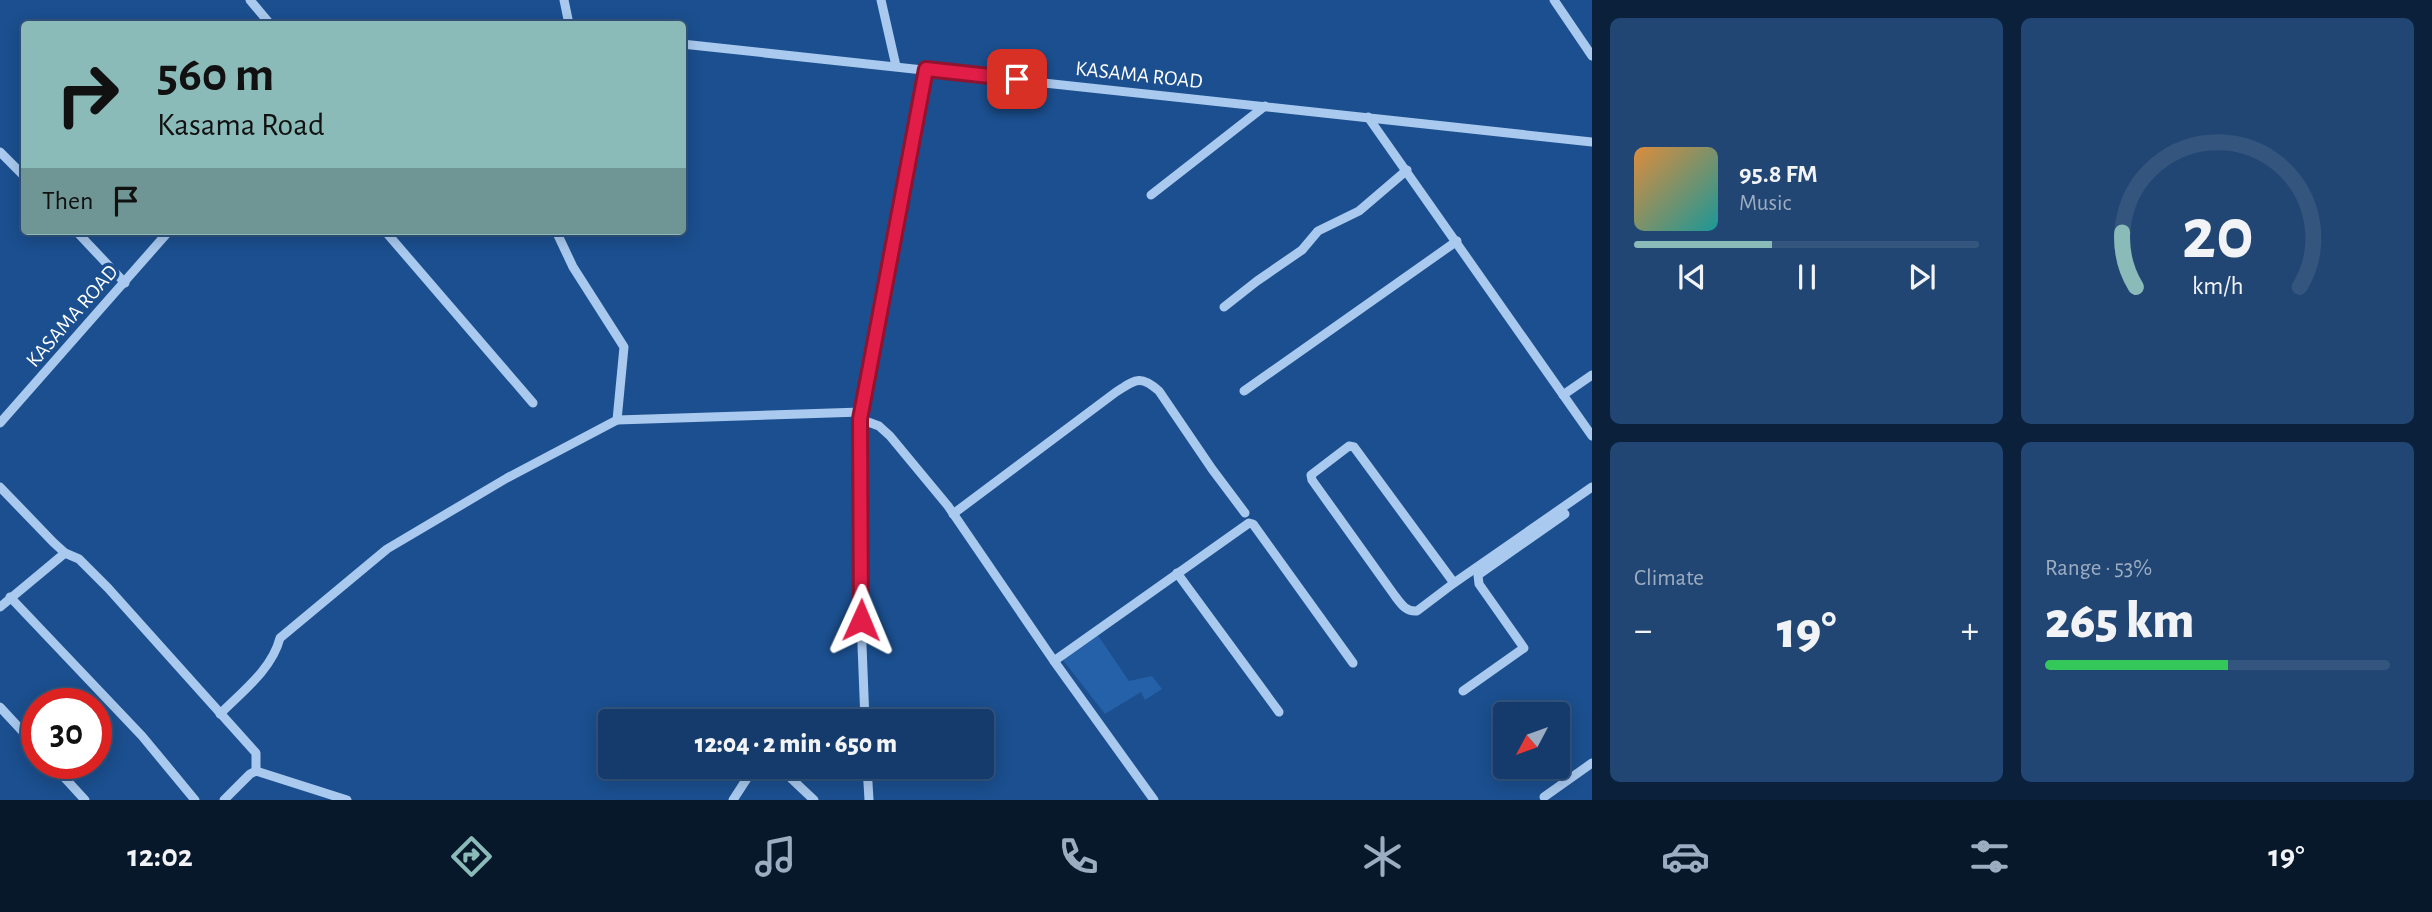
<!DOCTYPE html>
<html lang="en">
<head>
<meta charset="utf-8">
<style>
	body { margin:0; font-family:"Alegreya Sans",sans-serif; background:#214673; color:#f1f3f6; height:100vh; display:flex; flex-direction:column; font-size:26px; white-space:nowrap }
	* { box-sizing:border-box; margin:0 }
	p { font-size:23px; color:#9dadc1 }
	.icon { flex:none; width:38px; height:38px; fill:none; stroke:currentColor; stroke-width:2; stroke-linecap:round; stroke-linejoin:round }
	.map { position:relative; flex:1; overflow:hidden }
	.details { display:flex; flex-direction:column; gap:18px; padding:18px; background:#0b203b; width:840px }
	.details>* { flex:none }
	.guide { position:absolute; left:21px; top:21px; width:665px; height:214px; border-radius:7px; box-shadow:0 4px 18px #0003,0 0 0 2px #33557e; background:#8bbbb9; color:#111; overflow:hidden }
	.needle { width:46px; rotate:229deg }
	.controls { position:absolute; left:1493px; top:702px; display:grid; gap:14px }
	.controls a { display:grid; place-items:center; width:77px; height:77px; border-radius:7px; background:#143b6b; box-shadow:0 4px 18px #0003,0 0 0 2px #33557e; font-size:35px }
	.speed { position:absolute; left:21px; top:688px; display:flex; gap:14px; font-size:35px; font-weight:700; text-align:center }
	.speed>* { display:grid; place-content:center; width:91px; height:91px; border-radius:50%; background:#143b6b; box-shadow:0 4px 18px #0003,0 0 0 2px #33557e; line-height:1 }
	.speed .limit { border:10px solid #d22; background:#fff; color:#111 }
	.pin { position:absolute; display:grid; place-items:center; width:60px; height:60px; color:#fff; margin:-30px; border-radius:14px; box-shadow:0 4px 10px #0006 }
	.me { position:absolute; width:77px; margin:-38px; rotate:1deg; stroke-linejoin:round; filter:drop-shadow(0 0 5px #0008) }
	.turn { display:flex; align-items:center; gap:24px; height:147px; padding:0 21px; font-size:32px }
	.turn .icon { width:91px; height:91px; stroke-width:2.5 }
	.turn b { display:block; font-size:49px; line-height:60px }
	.then { display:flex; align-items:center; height:66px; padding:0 21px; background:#0003; gap:14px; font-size:26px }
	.big { font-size:52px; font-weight:800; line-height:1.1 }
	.details .card { flex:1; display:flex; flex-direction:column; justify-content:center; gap:10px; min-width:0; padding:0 24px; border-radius:10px; background:#214673 }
	.details .dial { align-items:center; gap:0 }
	.dial svg { height:182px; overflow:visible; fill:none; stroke:#33557e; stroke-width:7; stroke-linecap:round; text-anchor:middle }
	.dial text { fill:#f1f3f6; stroke:none }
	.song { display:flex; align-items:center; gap:21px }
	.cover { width:84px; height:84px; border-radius:10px; background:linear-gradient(135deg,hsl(30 70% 55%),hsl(180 70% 35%)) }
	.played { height:7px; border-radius:4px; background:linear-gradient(90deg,#8bbbb9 40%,#33557e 40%) }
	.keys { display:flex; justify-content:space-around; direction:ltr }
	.heat { display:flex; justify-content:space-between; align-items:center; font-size:38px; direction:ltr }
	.charge { height:10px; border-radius:5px; background:linear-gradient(90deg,#34c759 53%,#33557e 0) }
	.details .tiles { flex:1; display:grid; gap:18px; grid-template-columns:repeat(2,1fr) }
	.trip { position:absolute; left:598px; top:709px; width:396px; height:70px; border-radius:7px; background:#143b6b; box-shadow:0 4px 18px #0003,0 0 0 2px #33557e; font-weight:800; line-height:70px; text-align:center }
	.menu { display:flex; height:112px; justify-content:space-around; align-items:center; background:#08182b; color:#9dadc1 }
	.menu .icon { width:49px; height:49px }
	.menu .on { color:#8bbbb9 }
	.menu b { font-size:32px; color:#f1f3f6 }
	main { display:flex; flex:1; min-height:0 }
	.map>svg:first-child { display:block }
</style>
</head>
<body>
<main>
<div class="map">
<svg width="1592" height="800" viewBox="0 0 1592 800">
	<rect width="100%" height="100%" fill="#1b4f8f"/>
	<polygon fill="#2461a8" points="1097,634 1129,681 1152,676 1162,689 1145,700 1141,692 1105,714 1063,660"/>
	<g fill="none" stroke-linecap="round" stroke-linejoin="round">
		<g stroke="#a9c9ee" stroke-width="9">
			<polyline points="250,0 270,24"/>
			<polyline points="564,0 569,24"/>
			<polyline points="881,0 896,66"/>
			<polyline points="1554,0 1592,56"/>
			<polyline points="682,44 1592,142"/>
			<polyline points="1368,117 1592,436"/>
			<polyline points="0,152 24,176"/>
			<polyline points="1151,195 1265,106"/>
			<polyline points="76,231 125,283"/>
			<polyline points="385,231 533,403"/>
			<polyline points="1224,307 1257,281 1302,250 1318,231 1359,211 1407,170"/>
			<polyline points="1244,391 1457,241"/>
			<polyline points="1563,395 1592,375"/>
			<polyline points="860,419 879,426 890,436 948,506 1054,661 1154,800"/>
			<polyline points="617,420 861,412"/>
			<polyline points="0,423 169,231"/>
			<polyline points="0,487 53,542 65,553 79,559 108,588 256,753 256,771"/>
			<path d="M 953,514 L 1116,392 C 1135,380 1140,374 1159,391 L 1212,469 L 1245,513"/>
			<polyline points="1177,573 1279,712"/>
			<path d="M 1454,583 L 1354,447 L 1349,446 L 1311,475 L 1312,480 L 1395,596 C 1401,604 1406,612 1417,611 L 1454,583 L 1592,487"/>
			<polyline points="10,597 142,736 195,800"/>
			<polyline points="0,607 65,553"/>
			<polyline points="1054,661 1249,523 1253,524 1353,663"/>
			<polyline points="1463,691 1524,648 1479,584 1478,575 1565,514"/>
			<polyline points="0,707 37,747"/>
			<path d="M 220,714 C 243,691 272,669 280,638 L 387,549 L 507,478 L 617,420 L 624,347 L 573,267 L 556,231"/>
			<polyline points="865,721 861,620 860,419 926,69"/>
			<polyline points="51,763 85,800"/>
			<polyline points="778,766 814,800"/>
			<polyline points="867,766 869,800"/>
			<polyline points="1544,797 1592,763"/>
			<polyline points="224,800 250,774 256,771 347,800"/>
			<polyline points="733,800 755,766"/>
		</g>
	</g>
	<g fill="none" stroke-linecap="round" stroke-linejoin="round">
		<defs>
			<polyline id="route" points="861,620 860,419 926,69 1017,79"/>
		</defs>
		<use href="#route" stroke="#92132f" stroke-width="18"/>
		<use href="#route" stroke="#e11d48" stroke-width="12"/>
	</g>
	<g text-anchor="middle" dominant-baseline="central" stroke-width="7" stroke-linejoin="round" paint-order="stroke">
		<g font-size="21" fill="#fff" stroke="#1b4f8f">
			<text transform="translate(1139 75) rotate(6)">KASAMA ROAD</text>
			<text transform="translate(72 316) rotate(-49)">KASAMA ROAD</text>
		</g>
	</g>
</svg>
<div class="controls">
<a><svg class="needle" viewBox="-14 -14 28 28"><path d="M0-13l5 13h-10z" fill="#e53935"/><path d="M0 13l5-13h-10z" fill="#9dadc1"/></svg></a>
</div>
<div class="speed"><div class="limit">30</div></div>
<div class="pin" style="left:1017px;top:79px;background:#d93025"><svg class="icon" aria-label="arrive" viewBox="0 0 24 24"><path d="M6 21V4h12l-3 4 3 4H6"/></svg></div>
<svg class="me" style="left:861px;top:620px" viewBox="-20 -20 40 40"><path d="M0-17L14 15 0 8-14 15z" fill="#e11d48" stroke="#fff" stroke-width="4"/></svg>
<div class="trip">12:04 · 2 min · 650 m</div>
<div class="guide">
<div class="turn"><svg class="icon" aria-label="right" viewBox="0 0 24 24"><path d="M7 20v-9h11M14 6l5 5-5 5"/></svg><div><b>560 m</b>Kasama Road</div></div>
<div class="then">Then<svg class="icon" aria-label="arrive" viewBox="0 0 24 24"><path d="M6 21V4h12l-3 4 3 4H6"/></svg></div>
</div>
</div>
<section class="details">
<div class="tiles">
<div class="card">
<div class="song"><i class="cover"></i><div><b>95.8 FM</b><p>Music</p></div></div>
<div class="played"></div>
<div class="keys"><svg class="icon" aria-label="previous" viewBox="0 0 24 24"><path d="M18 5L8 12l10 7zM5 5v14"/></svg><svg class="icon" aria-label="pause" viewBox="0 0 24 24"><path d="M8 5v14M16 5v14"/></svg><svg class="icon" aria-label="next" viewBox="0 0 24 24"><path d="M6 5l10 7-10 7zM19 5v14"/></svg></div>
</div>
<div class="card dial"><svg viewBox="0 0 100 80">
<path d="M14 69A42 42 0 1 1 86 69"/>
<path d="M14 69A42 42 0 0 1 8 45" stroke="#8bbbb9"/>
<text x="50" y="56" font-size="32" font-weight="700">20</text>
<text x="50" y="72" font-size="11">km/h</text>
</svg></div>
<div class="card"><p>Climate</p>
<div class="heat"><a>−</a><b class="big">19°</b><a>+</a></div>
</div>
<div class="card"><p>Range · 53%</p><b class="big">265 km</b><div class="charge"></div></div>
</div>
</section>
</main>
<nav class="menu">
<b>12:02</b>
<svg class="icon on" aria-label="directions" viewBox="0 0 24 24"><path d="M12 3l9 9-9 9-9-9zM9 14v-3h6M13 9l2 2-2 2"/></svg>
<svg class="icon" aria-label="music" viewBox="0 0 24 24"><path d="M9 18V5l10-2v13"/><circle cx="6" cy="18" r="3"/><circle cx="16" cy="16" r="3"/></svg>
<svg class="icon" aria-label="phone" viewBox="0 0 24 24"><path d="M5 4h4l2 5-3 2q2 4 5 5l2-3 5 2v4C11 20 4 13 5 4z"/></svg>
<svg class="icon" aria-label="climate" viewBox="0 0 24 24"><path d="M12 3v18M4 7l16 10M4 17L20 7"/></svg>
<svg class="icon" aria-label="car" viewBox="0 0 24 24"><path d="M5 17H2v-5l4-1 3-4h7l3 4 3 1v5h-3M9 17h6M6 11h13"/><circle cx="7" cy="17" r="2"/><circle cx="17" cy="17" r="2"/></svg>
<svg class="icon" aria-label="filters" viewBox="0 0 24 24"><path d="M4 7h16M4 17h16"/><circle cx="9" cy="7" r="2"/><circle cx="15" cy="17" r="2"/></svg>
<b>19°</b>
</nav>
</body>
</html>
